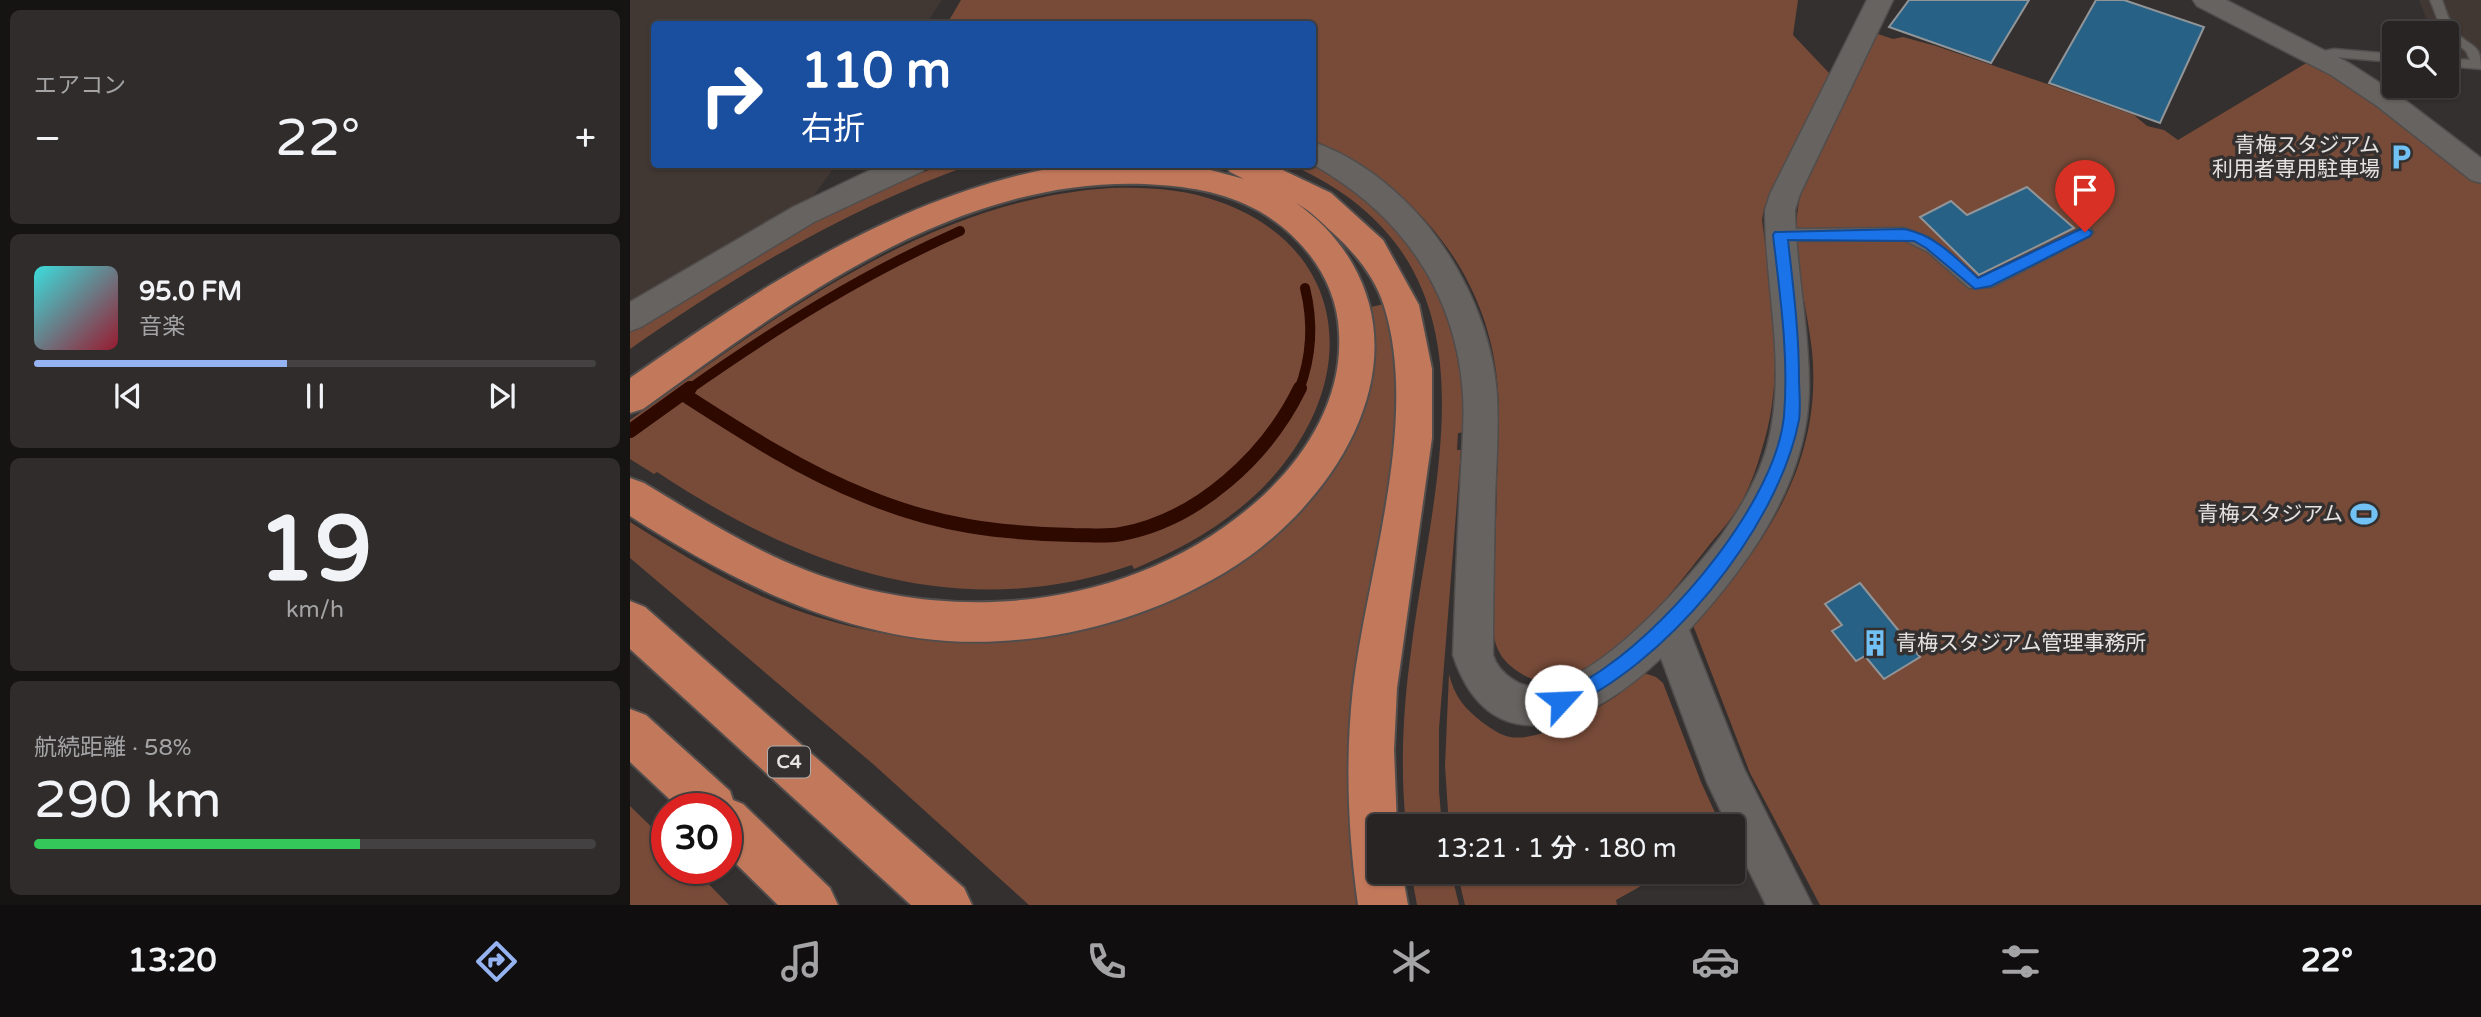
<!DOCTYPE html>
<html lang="ja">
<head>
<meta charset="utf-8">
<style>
	body { margin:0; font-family:"Varela Round","Noto Sans JP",sans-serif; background:#2f2c2b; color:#f1f3f6; height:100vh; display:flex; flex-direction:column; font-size:26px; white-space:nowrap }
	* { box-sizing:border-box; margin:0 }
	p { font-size:23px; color:#a4a4a6 }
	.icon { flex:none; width:38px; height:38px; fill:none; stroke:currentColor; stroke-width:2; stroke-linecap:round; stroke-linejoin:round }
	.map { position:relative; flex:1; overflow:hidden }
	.details { display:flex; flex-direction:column; gap:10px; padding:10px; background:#151413; width:630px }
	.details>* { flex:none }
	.hud { position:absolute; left:21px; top:21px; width:665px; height:147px; border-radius:7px; box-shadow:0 2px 5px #0004,0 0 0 2px #434141; background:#1a4fa0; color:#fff; overflow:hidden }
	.buttons { position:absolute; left:1752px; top:21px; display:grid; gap:14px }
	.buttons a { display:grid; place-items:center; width:77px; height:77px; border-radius:7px; background:#272423; box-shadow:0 2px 5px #0004,0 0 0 2px #434141; font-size:35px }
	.speed { position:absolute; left:21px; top:793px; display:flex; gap:14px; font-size:35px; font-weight:700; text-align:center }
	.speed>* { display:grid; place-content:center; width:91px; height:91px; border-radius:50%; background:#272423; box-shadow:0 2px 5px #0004,0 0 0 2px #434141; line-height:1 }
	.speed .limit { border:10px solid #d22; background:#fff; color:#111 }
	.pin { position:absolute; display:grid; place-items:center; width:60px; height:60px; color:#fff; margin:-72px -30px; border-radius:50% 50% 50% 0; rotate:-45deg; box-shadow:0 0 7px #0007 }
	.pin .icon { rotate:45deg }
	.me { position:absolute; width:77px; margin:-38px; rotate:65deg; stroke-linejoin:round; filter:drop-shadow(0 0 5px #0008) }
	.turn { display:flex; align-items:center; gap:24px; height:147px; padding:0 35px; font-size:32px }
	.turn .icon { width:91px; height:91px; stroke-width:2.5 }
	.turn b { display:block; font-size:49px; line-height:60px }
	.big { font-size:52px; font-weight:600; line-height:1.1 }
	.details .tile { flex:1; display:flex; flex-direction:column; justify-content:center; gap:10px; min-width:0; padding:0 24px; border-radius:10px; background:#2f2c2b }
	.details .dial { align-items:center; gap:0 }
	.dial b { font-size:91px; line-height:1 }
	.song { display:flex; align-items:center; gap:21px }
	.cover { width:84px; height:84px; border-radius:10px; background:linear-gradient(135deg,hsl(180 70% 55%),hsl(350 70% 35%)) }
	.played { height:7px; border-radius:4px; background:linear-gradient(90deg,#95b2f1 45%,#434141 45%) }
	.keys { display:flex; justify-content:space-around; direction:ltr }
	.heat { display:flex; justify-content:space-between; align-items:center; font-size:38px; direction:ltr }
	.charge { height:10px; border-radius:5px; background:linear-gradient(90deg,#34c759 58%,#434141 0) }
	.trip { position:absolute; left:737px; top:814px; width:378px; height:70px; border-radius:7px; background:#272423; box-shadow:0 2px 5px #0004,0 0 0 2px #434141; font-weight:600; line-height:70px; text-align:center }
	.dock { display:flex; height:112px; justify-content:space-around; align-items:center; background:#100e0e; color:#a4a4a6 }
	.dock .icon { width:49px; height:49px }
	.dock .selected { color:#95b2f1 }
	.dock b { font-size:32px; color:#f1f3f6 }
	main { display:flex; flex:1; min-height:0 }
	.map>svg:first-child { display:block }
</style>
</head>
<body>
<main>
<section class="details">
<div class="tile"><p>エアコン</p>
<div class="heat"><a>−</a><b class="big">22°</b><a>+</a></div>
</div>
<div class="tile">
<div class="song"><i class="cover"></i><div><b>95.0 FM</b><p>音楽</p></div></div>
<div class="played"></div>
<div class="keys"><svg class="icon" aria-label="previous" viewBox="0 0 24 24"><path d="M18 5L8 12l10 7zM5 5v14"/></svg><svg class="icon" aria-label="pause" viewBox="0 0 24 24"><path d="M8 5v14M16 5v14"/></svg><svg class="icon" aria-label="next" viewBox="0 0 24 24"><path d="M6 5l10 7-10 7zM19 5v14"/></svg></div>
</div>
<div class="tile dial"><b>19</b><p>km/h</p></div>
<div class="tile"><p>航続距離 · 58%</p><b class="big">290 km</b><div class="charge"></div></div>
</section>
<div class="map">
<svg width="1851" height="905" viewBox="0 0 1851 905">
	<rect width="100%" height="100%" fill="#34302f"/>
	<g fill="#413733">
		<polygon points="0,0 312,0 296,24 24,24 24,164 206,165 182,198 0,306"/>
		<polygon points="1789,0 1851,0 1851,60 1817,57 1816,33 1802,33"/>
	</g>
	<g fill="#784b39">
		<path d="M 331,0 L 1168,0 L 1163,35 L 1200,74 L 1134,208 L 1132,220 C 1142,297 1156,377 1131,452 C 1127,467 1121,483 1114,497 C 1106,514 1092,530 1080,544 C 1044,590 990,662 933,680 C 918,684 905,682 892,674 C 874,663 867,653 863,633 C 864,581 866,530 867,478 C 868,443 871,407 866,371 C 852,265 778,182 683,140 L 682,24 L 317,24 Z"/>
		<path d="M 1245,33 L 1263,39 L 1273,37 L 1306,46 L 1420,85 L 1504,115 L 1517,126 L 1534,130 L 1548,140 L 1683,59 L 1851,180 L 1851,905 L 1190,905 L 1120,773 L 1063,625 C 1135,547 1193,462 1182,351 C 1177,304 1161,255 1168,208 C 1170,190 1182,171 1189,154 C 1208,114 1226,73 1245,33 Z"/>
		<path d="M 683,164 C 789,219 833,316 835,432 L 828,433 L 827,450 L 831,450 L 809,729 L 809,791 L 812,826 L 776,826 C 770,768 773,709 781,651 C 804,469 878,263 662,165 Z"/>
		<path d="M 314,165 L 340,165 C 217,209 107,274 0,349 L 0,331 L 172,225 L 276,178 Z"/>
		<path d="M 481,188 C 518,187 555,189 590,202 C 705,243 730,354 663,451 C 624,508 566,543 504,569 L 502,565 C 330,625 172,568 27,472 L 24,474 L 0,459 L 0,420 C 143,319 299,199 481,188 Z"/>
		<path d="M 754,304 C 760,327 766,349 767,372 C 772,462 744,552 731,640 C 719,729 712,816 727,905 L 399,905 L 243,764 L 0,558 L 0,522 C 52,555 105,588 163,609 C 340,673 555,645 682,497 C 726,446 757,375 741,307 Z"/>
		<path d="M 1014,673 L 1026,677 L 1033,683 L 1071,782 L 1091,826 L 819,826 L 815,766 L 819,674 C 824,696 835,709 852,722 C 860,728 870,735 880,737 C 910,742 961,713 985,697 C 996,690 1002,678 1014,673 Z"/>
		<polygon points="0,806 37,842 37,868 63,868 99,905 0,905"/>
		<polygon points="781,872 821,872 829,905 787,905"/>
		<polygon points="827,872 1036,872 986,900 987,905 835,905"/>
	</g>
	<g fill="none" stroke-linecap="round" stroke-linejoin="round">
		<g stroke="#2e0900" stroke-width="10">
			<path d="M 58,390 C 145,329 233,274 330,231"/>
			<path d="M 669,390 C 682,356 684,324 675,288"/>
		</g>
		<g stroke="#2e0900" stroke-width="14">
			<path d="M 53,394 C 112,432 172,471 238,497 C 309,526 368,533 444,535 C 461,535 475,537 491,534 C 568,520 637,456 670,388"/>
			<polyline points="0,431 60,388"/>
		</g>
	</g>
	<g fill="#276185" stroke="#929598" stroke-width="2">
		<polygon points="1279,0 1399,0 1361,63 1259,27"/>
		<polygon points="1466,0 1494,0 1574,27 1530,123 1419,83"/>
		<polygon points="1397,187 1444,228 1349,275 1290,217 1321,201 1337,215"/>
		<polygon points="1230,583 1290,657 1254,679 1235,656 1226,661 1202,631 1212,625 1195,604"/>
	</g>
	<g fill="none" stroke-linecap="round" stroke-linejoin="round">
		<defs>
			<g id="service">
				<path d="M 1800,0 L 1812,0 C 1816,10 1820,25 1827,33 C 1842,49 1851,42 1851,69 L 1816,66 L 1816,58 L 1840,60 L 1836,51 L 1813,33 Z"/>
				<polygon points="1704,49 1764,54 1764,62 1704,57 1688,60 1681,56 1683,53"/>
				<polygon points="1455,226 1460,228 1463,232 1460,236 1362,287 1339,288 1298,252 1274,240 1150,241 1142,235 1150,229 1274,228 1300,238 1348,278"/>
			</g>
			<g id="minor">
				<path d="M 1237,0 L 1263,0 L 1170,194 L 1165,210 C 1166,269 1179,327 1179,386 C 1179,481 1120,563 1059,630 L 1114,769 L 1182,905 L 1136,905 L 1102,836 L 1102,826 L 1098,826 L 1077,782 L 1031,658 C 967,720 862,773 823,655 C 825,600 827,545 830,490 C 831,458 835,425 833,394 C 826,291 770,213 682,164 L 682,142 C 715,152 748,175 772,198 C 824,247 862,323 867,395 C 869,430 866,466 865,501 C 864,552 863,604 863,655 C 866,665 873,673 882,679 C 939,721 1060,577 1091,536 C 1110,509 1128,479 1137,447 C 1158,369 1135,289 1135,210 L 1140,194 Z"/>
				<polygon points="1563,0 1596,0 1719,63 1767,94 1851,158 1851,183 1841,180 1747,106 1701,75 1567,6"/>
				<polygon points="253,164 297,164 293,171 184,222 11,327 0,331 0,302 163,207"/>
			</g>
			<g id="motorway">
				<path d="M 446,164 L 558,164 L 614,179 L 600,172 L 595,164 L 640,164 L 701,193 L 753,240 L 789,305 L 802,369 L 802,438 L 767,688 L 764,750 L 767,826 L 749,826 L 749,872 L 772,872 L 778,905 L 728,905 C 718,833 715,761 723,688 C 737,571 790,421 754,306 C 745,277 725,253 703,233 C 691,222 681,211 666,203 C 689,219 708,239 722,263 C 789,379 695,513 594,573 C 527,613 449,637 371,641 C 235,650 111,587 0,516 L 0,478 L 14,483 C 67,515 120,549 178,571 C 326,628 505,608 626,502 C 674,460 713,400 709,333 C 707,281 674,237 629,211 C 593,191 555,186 515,184 C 325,177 159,303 13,409 L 0,413 L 0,378 C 136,283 279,189 446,164 Z"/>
				<polygon points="0,601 15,607 334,888 342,905 281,905 0,649"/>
				<polygon points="0,709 16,715 100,791 103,800 113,804 200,888 208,905 148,905 96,854 96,808 49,808 0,762"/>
			</g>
		</defs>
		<use href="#service" stroke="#504d4c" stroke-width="3"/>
		<use href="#minor" stroke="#504d4c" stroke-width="3"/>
		<use href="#motorway" stroke="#504d4c" stroke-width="4"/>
		<use href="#service" fill="#676361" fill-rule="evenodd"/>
		<use href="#minor" fill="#676361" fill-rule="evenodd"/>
		<use href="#motorway" fill="#c2785b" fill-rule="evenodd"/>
	</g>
	<path fill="#1a73e8" stroke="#114b97" stroke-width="2" d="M 1455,227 L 1462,232 L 1460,236 L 1361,286 L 1345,289 L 1296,248 L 1284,241 L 1158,240 C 1163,286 1169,331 1169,378 C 1169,391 1171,406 1169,420 C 1148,529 1034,668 931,710 L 925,707 L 922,701 L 925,695 C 943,687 960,679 976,667 C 1044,620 1146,500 1154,416 C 1159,356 1150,295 1143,235 L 1145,232 L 1274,229 C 1305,235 1325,257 1348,278 Z"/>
	<defs>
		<symbol id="parking-bare" viewBox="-9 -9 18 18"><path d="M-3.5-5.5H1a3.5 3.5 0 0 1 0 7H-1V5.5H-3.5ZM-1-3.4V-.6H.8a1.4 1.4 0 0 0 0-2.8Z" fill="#72c1f5" stroke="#34302f" stroke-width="2.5" paint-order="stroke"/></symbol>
		<symbol id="stadium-bare" viewBox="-9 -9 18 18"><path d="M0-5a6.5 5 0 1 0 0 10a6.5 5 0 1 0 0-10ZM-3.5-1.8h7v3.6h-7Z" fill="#72c1f5" stroke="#34302f" stroke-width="2.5" paint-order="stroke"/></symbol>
		<symbol id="building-bare" viewBox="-9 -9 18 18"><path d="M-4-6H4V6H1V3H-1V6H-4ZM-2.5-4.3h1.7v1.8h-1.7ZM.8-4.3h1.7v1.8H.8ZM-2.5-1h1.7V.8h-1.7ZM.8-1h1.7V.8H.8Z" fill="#72c1f5" stroke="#34302f" stroke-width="2.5" paint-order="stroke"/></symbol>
	</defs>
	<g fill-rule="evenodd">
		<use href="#parking-bare" x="1752" y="138" width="38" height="38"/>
		<use href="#stadium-bare" x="1715" y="495" width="38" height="38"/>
		<use href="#building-bare" x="1226" y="624" width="38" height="38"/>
	</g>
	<g text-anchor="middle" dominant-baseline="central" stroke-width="7" stroke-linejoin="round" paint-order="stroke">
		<rect fill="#34302f" stroke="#b0adac" stroke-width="2" x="138" y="746.5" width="42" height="31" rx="5"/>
		<g font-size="19" font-weight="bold" fill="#e5e3e2">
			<text x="159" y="762">C4</text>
		</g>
		<g font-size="21" fill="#e5e3e2" stroke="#34302f" text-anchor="end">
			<text x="1750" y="145">青梅スタジアム<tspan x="1750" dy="24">利用者専用駐車場</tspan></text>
			<text x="1713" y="514">青梅スタジアム</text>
			<text x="1266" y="643" text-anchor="start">青梅スタジアム管理事務所</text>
		</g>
	</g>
</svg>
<div class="buttons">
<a><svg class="icon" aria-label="search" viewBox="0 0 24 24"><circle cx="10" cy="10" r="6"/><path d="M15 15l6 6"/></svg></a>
</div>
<div class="speed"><div class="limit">30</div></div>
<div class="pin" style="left:1455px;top:232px;background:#d93025"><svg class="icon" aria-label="arrive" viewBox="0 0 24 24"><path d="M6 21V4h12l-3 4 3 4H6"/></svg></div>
<svg class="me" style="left:931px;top:701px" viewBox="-20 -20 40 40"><circle r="19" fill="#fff"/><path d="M0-13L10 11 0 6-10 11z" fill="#1a73e8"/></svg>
<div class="trip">13:21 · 1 分 · 180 m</div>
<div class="hud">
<div class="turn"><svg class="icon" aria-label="right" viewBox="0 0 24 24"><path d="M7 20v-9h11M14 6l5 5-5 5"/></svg><div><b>110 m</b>右折</div></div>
</div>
</div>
</main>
<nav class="dock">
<b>13:20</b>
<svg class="icon selected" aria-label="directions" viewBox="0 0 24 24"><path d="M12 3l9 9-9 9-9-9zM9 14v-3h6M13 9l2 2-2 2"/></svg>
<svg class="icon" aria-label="music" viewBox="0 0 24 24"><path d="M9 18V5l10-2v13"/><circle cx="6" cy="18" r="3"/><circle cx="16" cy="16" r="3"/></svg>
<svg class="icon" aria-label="phone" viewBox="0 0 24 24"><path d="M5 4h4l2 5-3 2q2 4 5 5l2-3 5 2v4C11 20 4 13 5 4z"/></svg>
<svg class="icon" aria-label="climate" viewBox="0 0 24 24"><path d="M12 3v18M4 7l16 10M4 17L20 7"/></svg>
<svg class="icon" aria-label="car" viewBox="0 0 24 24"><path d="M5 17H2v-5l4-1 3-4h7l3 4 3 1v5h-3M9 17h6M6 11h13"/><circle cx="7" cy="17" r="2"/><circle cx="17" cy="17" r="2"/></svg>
<svg class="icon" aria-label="filters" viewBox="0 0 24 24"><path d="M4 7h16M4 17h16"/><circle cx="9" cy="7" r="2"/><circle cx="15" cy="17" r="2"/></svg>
<b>22°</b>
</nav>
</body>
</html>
